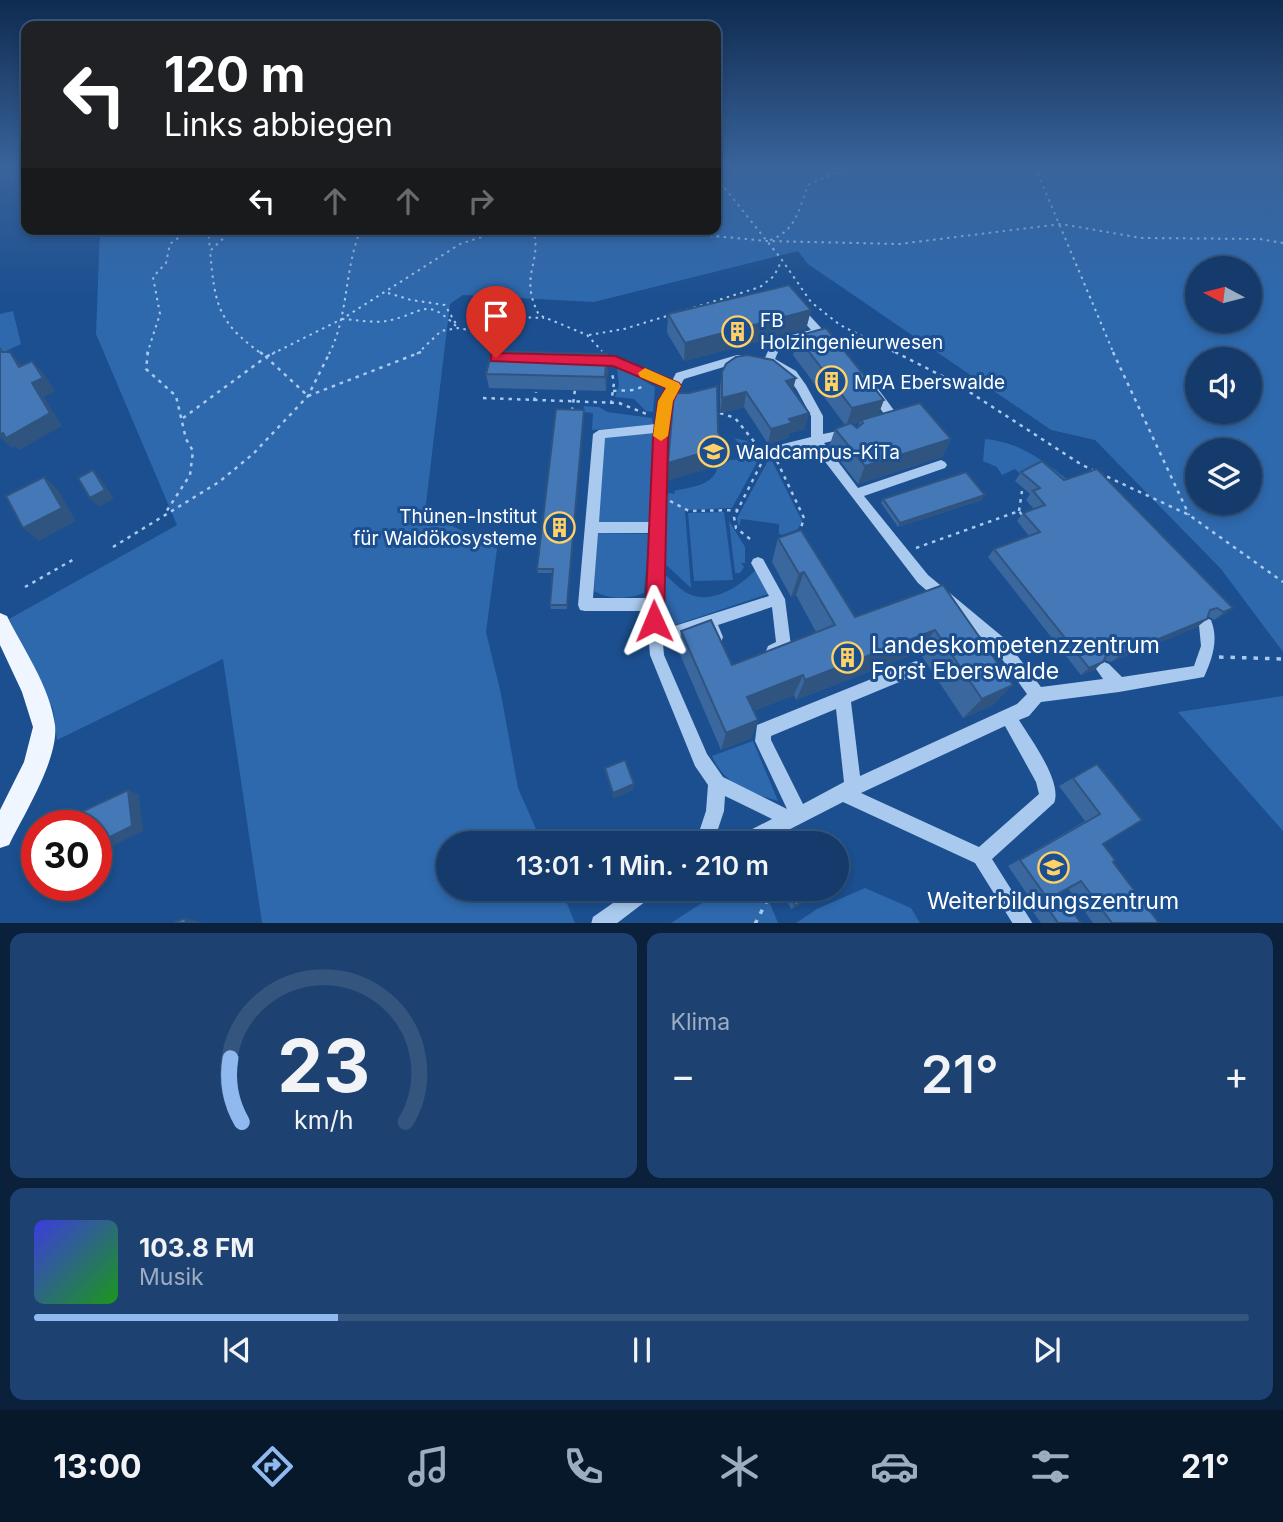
<!DOCTYPE html>
<html lang="de">
<head>
<meta charset="utf-8">
<style>
	body { margin:0; font-family:Inter,sans-serif; background:#1d4271; color:#f1f3f6; height:100vh; display:flex; flex-direction:column; font-size:26px; white-space:nowrap }
	* { box-sizing:border-box; margin:0 }
	p { font-size:23px; color:#9dadc1 }
	.icon { flex:none; width:38px; height:38px; fill:none; stroke:currentColor; stroke-width:2; stroke-linecap:round; stroke-linejoin:round }
	.map { position:relative; height:923px; overflow:hidden }
	.drawer { display:flex; flex-direction:column; gap:10px; padding:10px; background:#0b203b; flex:1 }
	.drawer>* { flex:none }
	.guide { position:absolute; left:21px; top:21px; width:700px; height:214px; border-radius:14px; box-shadow:0 4px 10px #0003,0 0 0 2px #33557e; background:#202124; color:#fff; overflow:hidden }
	.needle { width:46px; rotate:277deg }
	.controls { position:absolute; left:1185px; top:256px; display:grid; gap:14px }
	.controls a { display:grid; place-items:center; width:77px; height:77px; border-radius:50%; background:#143b6b; box-shadow:0 4px 10px #0003,0 0 0 2px #33557e; font-size:35px }
	.speed { position:absolute; left:21px; top:810px; display:flex; gap:14px; font-size:35px; font-weight:700; text-align:center }
	.speed>* { display:grid; place-content:center; width:91px; height:91px; border-radius:50%; background:#143b6b; box-shadow:0 4px 10px #0003,0 0 0 2px #33557e; line-height:1 }
	.speed .limit { border:10px solid #d22; background:#fff; color:#111 }
	.pin { position:absolute; display:grid; place-items:center; width:60px; height:60px; color:#fff; margin:-72px -30px; border-radius:50% 50% 50% 0; rotate:-45deg; box-shadow:0 0 7px #0007 }
	.pin .icon { rotate:45deg }
	.me { position:absolute; width:77px; margin:-38px; rotate:359deg; stroke-linejoin:round; filter:drop-shadow(0 0 5px #0008) }
	.turn { display:flex; align-items:center; gap:24px; height:147px; padding:0 28px; font-size:32px }
	.turn .icon { width:91px; height:91px; stroke-width:2.5 }
	.turn b { display:block; font-size:49px; line-height:60px }
	.lanes { display:flex; align-items:center; height:66px; padding:0 28px; background:#0003; justify-content:center; gap:35px; direction:ltr }
	.lanes .off { opacity:.35 }
	.big { font-size:52px; font-weight:600; line-height:1.1 }
	.drawer .widget { flex:1; display:flex; flex-direction:column; justify-content:center; gap:10px; min-width:0; padding:0 24px; border-radius:14px; background:#1d4271 }
	.drawer .dial { align-items:center; gap:0 }
	.dial svg { height:182px; overflow:visible; fill:none; stroke:#33557e; stroke-width:7; stroke-linecap:round; text-anchor:middle }
	.dial text { fill:#f1f3f6; stroke:none }
	.song { display:flex; align-items:center; gap:21px }
	.cover { width:84px; height:84px; border-radius:10px; background:linear-gradient(135deg,hsl(240 70% 55%),hsl(120 70% 35%)) }
	.played { height:7px; border-radius:4px; background:linear-gradient(90deg,#90b9f0 25%,#33557e 25%) }
	.keys { display:flex; justify-content:space-around; direction:ltr }
	.heat { display:flex; justify-content:space-between; align-items:center; font-size:38px; direction:ltr }
	.drawer .tiles { flex:1; display:grid; gap:10px; grid-template-columns:1fr 1fr }
	.widget:last-child { grid-column:span 2 }
	.trip { position:absolute; left:436px; top:831px; width:413px; height:70px; border-radius:35px; background:#143b6b; box-shadow:0 4px 10px #0003,0 0 0 2px #33557e; font-weight:600; line-height:70px; text-align:center }
	.tab-bar { display:flex; height:112px; justify-content:space-around; align-items:center; background:#08182b; color:#9dadc1 }
	.tab-bar .icon { width:49px; height:49px }
	.tab-bar .current { color:#90b9f0 }
	.tab-bar b { font-size:32px; color:#f1f3f6 }
	.map>svg:first-child { display:block }
</style>
</head>
<body>
<div class="map">
<svg width="1283" height="924" viewBox="0 0 1283 924">
	<rect width="100%" height="100%" fill="#1b4f8f"/>
	<g fill="#2e69ad" fill-rule="evenodd">
		<path d="M 716,167 L 1283,167 L 1283,652 L 1221,569 L 1095,440 L 1051,430 L 808,264 L 798,251 L 594,302 L 463,295 L 450,304 L 425,512 L 497,549 L 486,632 L 501,694 L 518,788 L 542,843 L 448,844 L 448,889 L 561,889 L 575,923 L 262,923 L 223,659 L 57,740 L 53,709 L 9,619 L 177,525 L 96,334 L 100,229 L 716,229 ZM 1197,268 L 1250,268 L 1250,320 L 1197,320 ZM 1197,359 L 1250,359 L 1250,411 L 1197,411 ZM 1197,450 L 1250,450 L 1250,502 L 1197,502 Z"/>
		<polygon points="13,311 21,344 0,354 0,314"/>
		<polygon points="617,369 623,369 655,387 653,412 646,411 634,399 615,397 619,385"/>
		<polygon points="584,406 599,407 607,412 652,418 653,425 592,430 593,413 583,412"/>
		<polygon points="654,432 650,524 597,524 604,437"/>
		<path d="M 734,438 L 747,441 L 761,455 L 732,508 L 685,510 L 691,588 L 662,561 L 660,554 L 664,500 L 669,493 L 675,494 L 674,491 C 690,487 712,486 717,469 L 730,460 L 746,459 L 742,446 Z"/>
		<path d="M 985,439 C 1021,443 1039,458 1067,479 L 1053,488 L 1031,484 L 1015,469 L 1002,475 L 997,467 L 983,461 Z"/>
		<polygon points="770,457 802,521 798,529 782,535 779,534 779,524 741,519 739,527 737,518"/>
		<polygon points="724,512 733,580 694,581 688,513"/>
		<polygon points="729,521 745,547 745,563 741,563 744,567 740,573 735,573"/>
		<path d="M 597,533 L 649,534 L 644,593 C 628,599 609,600 594,591 Z"/>
		<path d="M 758,568 L 771,593 L 672,626 L 663,621 L 660,615 L 663,573 C 671,579 680,590 689,594 C 714,605 741,585 758,568 Z"/>
		<polygon points="1283,696 1283,831 1178,712"/>
		<path d="M 753,741 L 778,801 C 751,793 724,785 712,756 Z"/>
		<polygon points="865,888 911,908 920,923 796,923 817,909"/>
		<polygon points="724,889 764,889 778,923 671,923"/>
	</g>
	<g fill="none" stroke-linecap="round" stroke-linejoin="round">
		<g stroke="#a9c9ee" stroke-width="2" stroke-dasharray="2.5 4.5" stroke-linecap="butt">
			<polyline points="1035,167 1114,354"/>
			<polyline points="716,177 782,260 811,302 840,325 898,354"/>
			<polyline points="208,229 210,250"/>
			<path d="M 233,229 L 210,251 C 215,304 217,322 262,354"/>
			<path d="M 533,229 C 543,264 518,274 539,315 L 587,335 L 602,351"/>
			<polyline points="640,229 767,241 899,244 1061,224 1141,238 1260,239 1283,243"/>
			<path d="M 770,240 C 796,231 799,209 808,185 L 849,167"/>
			<polyline points="388,293 411,300 445,305 456,324"/>
			<polyline points="680,312 760,287 774,276 782,260"/>
			<path d="M 342,319 C 356,320 374,323 387,321 C 426,313 424,295 458,328"/>
			<polyline points="589,335 624,329 670,315"/>
			<polyline points="147,354 160,314 153,277 166,263 170,244 186,232 199,229"/>
			<polyline points="272,354 342,319 460,244 506,229"/>
			<path d="M 329,354 C 349,315 344,269 361,229"/>
			<polyline points="417,354 441,331 458,328 483,333 510,317 544,318"/>
		</g>
		<g stroke="#a9c9ee" stroke-width="2.5" stroke-dasharray="3.5 5" stroke-linecap="butt">
			<polyline points="148,352 146,369 176,396 186,439 193,451 190,475 166,512"/>
			<polyline points="260,352 266,357 275,352"/>
			<polyline points="895,352 954,382 1082,465 1189,515 1283,582"/>
			<polyline points="1113,352 1189,515"/>
			<polyline points="613,391 634,390 644,386"/>
			<polyline points="308,396 421,352"/>
			<polyline points="483,398 619,403 649,415"/>
			<polyline points="534,401 536,392"/>
			<polyline points="611,404 614,383 612,373"/>
			<polyline points="572,411 575,390"/>
			<polyline points="720,413 735,418 756,444"/>
			<polyline points="183,418 266,357 308,396"/>
			<polyline points="777,461 804,518 800,531"/>
			<polyline points="670,501 689,511 738,510"/>
			<polyline points="1019,511 1022,491"/>
			<polyline points="750,539 736,528 734,517 761,464"/>
			<polyline points="113,547 219,482 253,454 308,396 330,352"/>
			<polyline points="916,548 1019,511 1023,516"/>
			<polyline points="25,587 76,558"/>
		</g>
		<g stroke="#a9c9ee" stroke-width="3.5" stroke-dasharray="4.5 7" stroke-linecap="butt">
			<polyline points="1219,657 1283,659"/>
			<polyline points="755,924 773,889"/>
		</g>
		<g fill="#a9c9ee" fill-rule="evenodd">
			<path d="M 797,305 L 801,306 L 822,329 L 835,337 L 830,341 L 816,334 L 781,345 L 775,359 L 796,371 L 806,385 L 823,416 L 823,434 L 848,429 L 854,433 L 852,436 L 824,443 L 858,488 L 941,460 L 945,462 L 947,465 L 945,468 L 864,496 L 928,575 L 1004,638 L 1041,687 L 1103,679 L 1096,669 L 1099,664 L 1104,662 L 1109,664 L 1122,677 L 1194,666 L 1201,646 L 1199,625 L 1201,620 L 1206,618 L 1211,620 C 1219,640 1212,659 1204,677 L 1119,692 L 1041,702 L 1029,716 L 1019,720 C 1030,738 1063,782 1054,803 L 992,859 L 1033,924 L 1013,924 L 975,863 L 843,802 L 761,844 L 732,844 L 735,838 L 772,819 L 725,796 L 724,811 L 713,844 L 695,844 L 706,811 L 708,785 L 695,766 L 650,655 L 646,611 L 585,611 L 580,610 L 578,605 L 593,434 L 599,430 L 656,424 L 660,401 L 668,388 L 614,365 L 588,363 L 587,360 L 588,357 L 615,357 L 672,381 L 676,373 L 737,355 L 746,355 L 751,359 L 750,362 L 737,363 L 684,379 L 672,401 L 666,439 L 660,604 L 662,630 L 769,596 L 751,563 L 753,559 L 758,557 L 763,559 L 785,599 L 791,646 L 789,651 L 773,658 L 768,656 L 766,651 L 768,646 L 776,642 L 772,607 L 718,625 L 723,637 L 721,642 L 716,644 L 711,642 L 705,629 L 663,643 L 664,655 L 707,754 L 723,777 L 787,809 L 755,741 L 757,725 L 916,661 L 921,663 L 924,668 L 921,673 L 851,702 L 860,776 L 1017,704 L 1027,694 L 994,648 L 918,583 L 813,446 L 767,457 L 763,455 L 761,452 L 763,449 L 811,437 L 811,416 L 797,390 L 788,377 L 764,360 L 773,340 L 811,330 L 792,308 ZM 655,433 L 650,522 L 599,522 L 605,438 ZM 598,533 L 649,533 L 646,598 L 593,598 ZM 836,709 L 844,782 L 803,804 L 771,740 L 771,736 ZM 1005,726 L 1036,782 L 1039,794 L 979,847 L 861,793 Z"/>
			<polygon points="872,385 876,386 899,417 901,420 899,423 889,426 885,425 883,422 887,418 866,389"/>
			<polygon points="633,889 657,889 654,895 616,924 591,924 593,917"/>
		</g>
		<path fill="#f0f6ff" fill-rule="evenodd" d="M 0,613 L 7,616 C 24,650 50,687 55,725 C 59,759 24,814 9,845 L 0,848 L 0,810 L 24,762 L 33,727 L 22,692 L 0,645 Z"/>
	</g>
	<g fill="#3a679d" fill-rule="evenodd">
		<polygon points="811,310 806,329 684,361 667,333 668,314"/>
		<path d="M 797,336 L 878,415 L 951,439 L 942,457 L 858,484 L 829,447 L 835,429 L 845,425 L 793,355 ZM 860,422 L 857,428 L 853,424 Z"/>
		<polygon points="607,354 608,368 606,391 489,388 486,374"/>
		<polygon points="722,372 793,391 805,429 789,433 788,438 768,444 744,407 720,413 720,387"/>
		<polygon points="584,415 567,609 551,609 550,605 552,573 538,573 537,569"/>
		<polygon points="1021,472 1064,480 1233,608 1222,616 1214,620 1208,616 1207,619 1197,627 1111,662 1104,660 1103,662 1094,670 1081,675 988,557 994,549 1029,536 1017,521 1023,513 1034,509 1026,500 1030,494 1015,481"/>
		<polygon points="883,499 982,500 898,527 881,503"/>
		<polygon points="778,538 855,617 943,585 993,705 963,718 919,652 796,700 794,695 753,711 758,720 751,738 721,750 679,652 681,631 732,665 816,632 796,595 791,597 772,562"/>
		<polygon points="1097,764 1103,844 1113,862 1159,923 1093,923 1068,888 1059,893 1081,923 1041,923 1029,906 1033,903 1008,866 1085,821 1059,786"/>
		<polygon points="605,768 634,789 614,798 606,774"/>
		<polygon points="782,889 821,889 819,896 791,909"/>
	</g>
	<g fill="#305480">
		<polygon points="811,310 806,329 684,361 685,343"/>
		<polygon points="10,352 22,365 31,380 19,367"/>
		<polygon points="607,354 608,368 606,391 605,377"/>
		<polygon points="32,361 44,374 55,391 44,397 62,426 19,450 15,446 12,448 0,437 0,434 32,383"/>
		<polygon points="796,378 792,393 786,381"/>
		<polygon points="746,392 744,407 720,413 722,398"/>
		<polygon points="884,400 877,418 861,420 860,422 846,426 852,408"/>
		<polygon points="584,410 584,415 567,609 567,605"/>
		<polygon points="809,413 805,429 789,433 788,438 768,444 771,429 789,419"/>
		<polygon points="951,439 942,457 858,484 865,466"/>
		<polygon points="726,446 724,464 667,481 668,463"/>
		<polygon points="93,470 101,479 114,499 99,507 90,498"/>
		<polygon points="44,477 58,490 76,521 39,541 23,528"/>
		<polygon points="985,495 982,500 898,527 900,523"/>
		<polygon points="804,572 796,595 791,597 799,574"/>
		<polygon points="1233,608 1222,616 1214,620 1224,612"/>
		<polygon points="1207,619 1197,627 1111,662 1120,655"/>
		<polygon points="935,630 919,652 796,700 805,680"/>
		<polygon points="1103,662 1094,670 1081,675 1089,668"/>
		<polygon points="803,675 794,695 741,716 747,697"/>
		<polygon points="1013,685 993,705 963,718 982,699"/>
		<polygon points="758,720 751,738 721,750 726,733"/>
		<polygon points="634,784 634,789 614,798 613,793"/>
		<polygon points="128,790 139,795 143,831 96,854 96,844"/>
		<polygon points="823,892 819,896 791,909 795,906"/>
		<polygon points="185,918 201,922 201,923 186,923"/>
	</g>
	<g fill="#4478b7" stroke="#305480" stroke-width="2">
		<polygon points="789,285 811,310 685,343 668,314"/>
		<polygon points="826,328 884,400 852,408 797,336"/>
		<polygon points="0,348 2,352 10,352 19,367 32,361 43,378 32,383 50,413 6,438 3,433 0,434"/>
		<polygon points="492,351 607,354 605,377 486,374"/>
		<polygon points="747,355 773,360 796,378 786,381 809,413 789,419 792,423 771,429 746,392 722,398 722,372 726,364 736,357"/>
		<polygon points="717,386 718,432 726,446 668,463 674,393 689,393"/>
		<polygon points="920,403 951,439 865,466 835,429 851,423 857,428 863,423 861,420"/>
		<polygon points="556,409 584,410 567,605 550,605 553,569 537,569"/>
		<polygon points="1042,461 1064,480 1097,469 1233,608 1224,612 1217,608 1210,610 1207,619 1120,655 1114,652 1107,654 1103,662 1089,668 994,549 1040,532 1023,513 1045,505 1033,491 1040,488 1021,472"/>
		<polygon points="93,470 105,490 90,498 78,478"/>
		<polygon points="966,472 985,495 900,523 883,499"/>
		<polygon points="44,477 62,508 23,528 6,496"/>
		<polygon points="801,530 855,617 943,585 1013,685 982,699 935,630 805,680 803,675 747,697 758,720 726,733 681,631 711,620 732,665 835,625 804,572 799,574 778,538"/>
		<polygon points="625,760 634,784 613,793 605,768"/>
		<polygon points="1097,764 1142,820 1103,844 1115,860 1113,862 1159,923 1112,923 1081,881 1059,893 1081,923 1058,923 1043,901 1047,898 1020,860 1100,814 1073,778"/>
		<polygon points="128,790 132,826 96,844 96,826 63,826 62,821"/>
		<polygon points="794,829 800,844 767,844 766,842"/>
		<polygon points="787,889 821,889 823,892 795,906"/>
		<polygon points="185,918 186,923 174,923"/>
	</g>
	<linearGradient id="sky" x2="0" y2="1"><stop stop-color="#0f2b4f"/><stop offset="0.56" stop-color="#39639b"/><stop offset="1" stop-color="#39639b" stop-opacity="0"/></linearGradient>
	<rect width="1283" height="296" fill="url(#sky)"/>
	<polygon fill="#e11d48" stroke="#92132f" stroke-width="2" points="496,353 615,356 679,383 681,386 673,401 668,439 664,621 661,627 654,630 648,627 645,621 653,439 658,401 666,388 613,366 491,361 491,354"/>
	<polygon fill="#f59e0b" points="645,368 679,383 681,386 673,401 668,436 661,441 653,436 658,401 666,388 640,377 638,373"/>
	<defs>
		<symbol id="building-ring" viewBox="-11 -11 22 22"><circle r="9.5" fill="#1b4f8f" stroke="#ffd166" stroke-width="1.5"/><path d="M-4-6H4V6H1V3H-1V6H-4ZM-2.5-4.3h1.7v1.8h-1.7ZM.8-4.3h1.7v1.8H.8ZM-2.5-1h1.7V.8h-1.7ZM.8-1h1.7V.8H.8Z" fill="#ffd166"/></symbol>
		<symbol id="school-ring" viewBox="-11 -11 22 22"><circle r="9.5" fill="#1b4f8f" stroke="#ffd166" stroke-width="1.5"/><path d="M0-5L7-2L0 1L-7-2ZM-4 1L0 2.5L4 1V4Q0 6-4 4Z" fill="#ffd166"/></symbol>
		<symbol id="university-ring" viewBox="-11 -11 22 22"><circle r="9.5" fill="#1b4f8f" stroke="#ffd166" stroke-width="1.5"/><path d="M0-5L7-2L0 1L-7-2ZM-4 1L0 2.5L4 1V4Q0 6-4 4Z" fill="#ffd166"/></symbol>
	</defs>
	<g fill-rule="evenodd">
		<use href="#building-ring" x="720" y="314" width="35" height="35"/>
		<use href="#building-ring" x="814" y="364" width="35" height="35"/>
		<use href="#school-ring" x="696" y="434" width="35" height="35"/>
		<use href="#building-ring" x="542" y="510" width="35" height="35"/>
		<use href="#building-ring" x="830" y="640" width="35" height="35"/>
		<use href="#university-ring" x="1036" y="850" width="35" height="35"/>
	</g>
	<g text-anchor="middle" dominant-baseline="central" stroke-width="6" stroke-linejoin="round" paint-order="stroke">
		<g font-size="19" fill="#fff" stroke="#1b4f8f" text-anchor="start">
			<text x="760" y="320">FB<tspan x="760" dy="22">Holzingenieurwesen</tspan></text>
			<text x="854" y="382">MPA Eberswalde</text>
			<text x="736" y="452">Waldcampus-KiTa</text>
			<text x="537" y="516" text-anchor="end">Thünen-Institut<tspan x="537" dy="22">für Waldökosysteme</tspan></text>
		</g>
		<g font-size="23" fill="#fff" stroke="#1b4f8f" text-anchor="start">
			<text x="871" y="645">Landeskompetenzzentrum<tspan x="871" dy="26">Forst Eberswalde</tspan></text>
			<text x="1053" y="901" text-anchor="middle">Weiterbildungszentrum</text>
		</g>
	</g>
</svg>
<div class="controls">
<a><svg class="needle" viewBox="-14 -14 28 28"><path d="M0-13l5 13h-10z" fill="#e53935"/><path d="M0 13l5-13h-10z" fill="#9dadc1"/></svg></a>
<a><svg class="icon" aria-label="sound" viewBox="0 0 24 24"><path d="M4 9h4l5-4v14l-5-4H4zM17 9q2 3 0 6"/></svg></a>
<a><svg class="icon" aria-label="layers" viewBox="0 0 24 24"><path d="M12 4l9 5-9 5-9-5zM3 14l9 5 9-5"/></svg></a>
</div>
<div class="speed"><div class="limit">30</div></div>
<div class="pin" style="left:496px;top:358px;background:#d93025"><svg class="icon" aria-label="arrive" viewBox="0 0 24 24"><path d="M6 21V4h12l-3 4 3 4H6"/></svg></div>
<svg class="me" style="left:654px;top:621px" viewBox="-20 -20 40 40"><path d="M0-17L14 15 0 8-14 15z" fill="#e11d48" stroke="#fff" stroke-width="4"/></svg>
<div class="trip">13:01 · 1 Min. · 210 m</div>
<div class="guide">
<div class="turn"><svg class="icon" aria-label="left" viewBox="0 0 24 24"><path d="M17 20v-9H6M10 6l-5 5 5 5"/></svg><div><b>120 m</b>Links abbiegen</div></div>
<div class="lanes"><svg class="icon" aria-label="left" viewBox="0 0 24 24"><path d="M17 20v-9H6M10 6l-5 5 5 5"/></svg><svg class="icon off" aria-label="ahead" viewBox="0 0 24 24"><path d="M12 20V5M6 11l6-6 6 6"/></svg><svg class="icon off" aria-label="ahead" viewBox="0 0 24 24"><path d="M12 20V5M6 11l6-6 6 6"/></svg><svg class="icon off" aria-label="right" viewBox="0 0 24 24"><path d="M7 20v-9h11M14 6l5 5-5 5"/></svg></div>
</div>
</div>
<section class="drawer">
<div class="tiles">
<div class="widget dial"><svg viewBox="0 0 100 80">
<path d="M14 69A42 42 0 1 1 86 69"/>
<path d="M14 69A42 42 0 0 1 9 41" stroke="#90b9f0"/>
<text x="50" y="56" font-size="32" font-weight="700">23</text>
<text x="50" y="72" font-size="11">km/h</text>
</svg></div>
<div class="widget"><p>Klima</p>
<div class="heat"><a>−</a><b class="big">21°</b><a>+</a></div>
</div>
<div class="widget">
<div class="song"><i class="cover"></i><div><b>103.8 FM</b><p>Musik</p></div></div>
<div class="played"></div>
<div class="keys"><svg class="icon" aria-label="previous" viewBox="0 0 24 24"><path d="M18 5L8 12l10 7zM5 5v14"/></svg><svg class="icon" aria-label="pause" viewBox="0 0 24 24"><path d="M8 5v14M16 5v14"/></svg><svg class="icon" aria-label="next" viewBox="0 0 24 24"><path d="M6 5l10 7-10 7zM19 5v14"/></svg></div>
</div>
</div>
</section>
<nav class="tab-bar">
<b>13:00</b>
<svg class="icon current" aria-label="directions" viewBox="0 0 24 24"><path d="M12 3l9 9-9 9-9-9zM9 14v-3h6M13 9l2 2-2 2"/></svg>
<svg class="icon" aria-label="music" viewBox="0 0 24 24"><path d="M9 18V5l10-2v13"/><circle cx="6" cy="18" r="3"/><circle cx="16" cy="16" r="3"/></svg>
<svg class="icon" aria-label="phone" viewBox="0 0 24 24"><path d="M5 4h4l2 5-3 2q2 4 5 5l2-3 5 2v4C11 20 4 13 5 4z"/></svg>
<svg class="icon" aria-label="climate" viewBox="0 0 24 24"><path d="M12 3v18M4 7l16 10M4 17L20 7"/></svg>
<svg class="icon" aria-label="car" viewBox="0 0 24 24"><path d="M5 17H2v-5l4-1 3-4h7l3 4 3 1v5h-3M9 17h6M6 11h13"/><circle cx="7" cy="17" r="2"/><circle cx="17" cy="17" r="2"/></svg>
<svg class="icon" aria-label="filters" viewBox="0 0 24 24"><path d="M4 7h16M4 17h16"/><circle cx="9" cy="7" r="2"/><circle cx="15" cy="17" r="2"/></svg>
<b>21°</b>
</nav>
</body>
</html>
